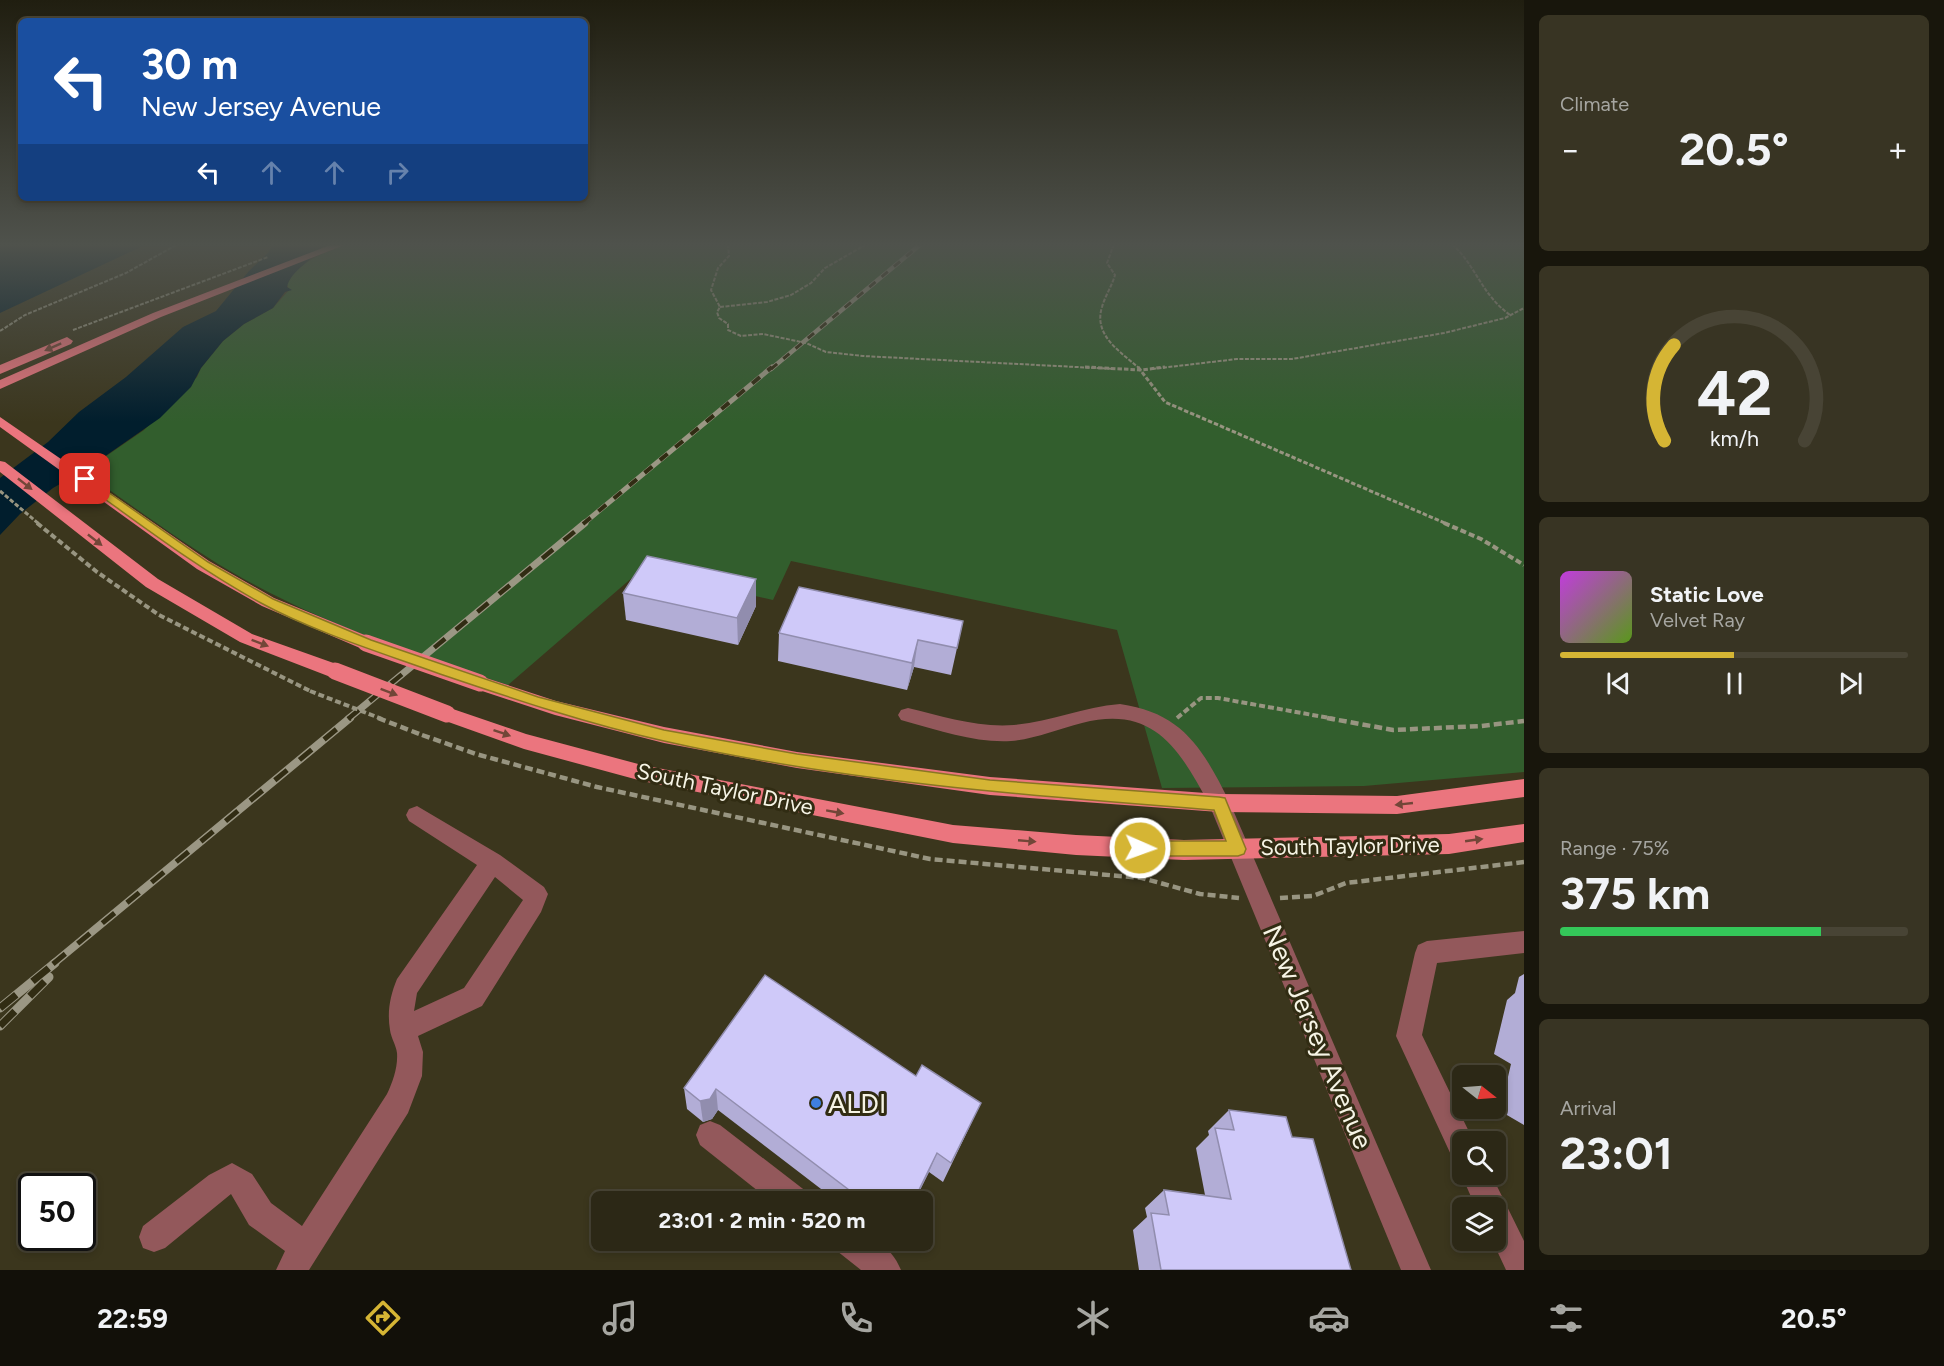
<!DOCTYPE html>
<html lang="en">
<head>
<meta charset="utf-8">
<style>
	body { margin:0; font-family:Figtree,sans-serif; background:#383423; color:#f1f3f6; height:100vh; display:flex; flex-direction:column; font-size:22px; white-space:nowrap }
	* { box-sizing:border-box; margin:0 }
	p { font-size:20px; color:#a6a6a1 }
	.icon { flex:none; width:33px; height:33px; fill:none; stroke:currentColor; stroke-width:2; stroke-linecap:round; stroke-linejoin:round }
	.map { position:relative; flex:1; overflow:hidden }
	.side { display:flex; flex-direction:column; gap:15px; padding:15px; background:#18160c; width:420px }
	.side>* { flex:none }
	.guide { position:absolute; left:18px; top:18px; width:570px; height:183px; border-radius:9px; box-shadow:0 3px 9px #0003,0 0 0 2px #484435; background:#1a4fa0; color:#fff; overflow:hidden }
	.needle { width:39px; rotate:107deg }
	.controls { position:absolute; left:1452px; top:1065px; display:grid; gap:12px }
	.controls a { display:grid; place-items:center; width:54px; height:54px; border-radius:9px; background:#2c2816; box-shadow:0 3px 9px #0003,0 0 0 2px #484435; font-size:30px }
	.speed { position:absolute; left:18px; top:1173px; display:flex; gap:12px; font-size:30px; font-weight:700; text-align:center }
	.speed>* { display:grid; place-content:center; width:78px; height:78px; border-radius:50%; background:#2c2816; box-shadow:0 3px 9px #0003,0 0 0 2px #484435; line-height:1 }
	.speed .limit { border:3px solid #111; border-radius:9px; background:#fff; color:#111 }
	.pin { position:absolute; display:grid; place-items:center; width:51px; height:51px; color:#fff; margin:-26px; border-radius:12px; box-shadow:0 3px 9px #0006 }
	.me { position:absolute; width:66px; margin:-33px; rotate:92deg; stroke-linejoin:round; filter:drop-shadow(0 0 4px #0008) }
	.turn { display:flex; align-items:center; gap:21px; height:126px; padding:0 24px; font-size:27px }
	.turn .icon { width:78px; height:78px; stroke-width:2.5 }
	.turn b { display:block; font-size:42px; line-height:51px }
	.lanes { display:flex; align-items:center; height:57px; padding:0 24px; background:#0003; justify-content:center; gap:30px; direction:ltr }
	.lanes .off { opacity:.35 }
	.big { font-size:45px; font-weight:700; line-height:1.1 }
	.side .widget { flex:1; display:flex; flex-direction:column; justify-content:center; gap:9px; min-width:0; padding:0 21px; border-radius:9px; background:#383423 }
	.side .dial { align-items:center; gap:0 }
	.dial svg { height:156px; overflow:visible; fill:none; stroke:#484435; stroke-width:7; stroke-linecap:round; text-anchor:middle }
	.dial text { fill:#f1f3f6; stroke:none }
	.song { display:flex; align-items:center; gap:18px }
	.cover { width:72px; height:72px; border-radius:9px; background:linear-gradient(135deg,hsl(290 70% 55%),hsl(90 70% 35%)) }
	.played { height:6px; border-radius:3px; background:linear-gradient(90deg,#d5b534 50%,#484435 50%) }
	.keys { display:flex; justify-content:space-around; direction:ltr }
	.heat { display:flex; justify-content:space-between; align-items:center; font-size:33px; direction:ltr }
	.charge { height:9px; border-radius:4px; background:linear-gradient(90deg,#34c759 75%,#484435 0) }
	.trip { position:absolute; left:591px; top:1191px; width:342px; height:60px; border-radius:9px; background:#2c2816; box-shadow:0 3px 9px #0003,0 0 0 2px #484435; font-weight:700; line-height:60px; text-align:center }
	.tabs { display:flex; height:96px; justify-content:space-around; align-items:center; background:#121009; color:#a6a6a1 }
	.tabs .icon { width:42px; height:42px }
	.tabs .current { color:#d5b534 }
	.tabs b { font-size:27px; color:#f1f3f6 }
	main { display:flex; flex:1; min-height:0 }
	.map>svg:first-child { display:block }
</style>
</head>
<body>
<main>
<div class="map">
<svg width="1524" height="1270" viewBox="0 0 1524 1270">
	<rect width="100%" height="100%" fill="#3b361d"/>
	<path fill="#325e2d" d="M 349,244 L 1524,244 L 1524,772 L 1364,786 L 1162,788 L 1117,630 L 791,561 L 773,600 L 641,570 L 508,685 C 412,654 317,622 230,571 C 179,541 132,505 83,472 L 144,430 L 197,377 L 201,368 L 223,341 L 244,324 L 273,308 L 289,290 L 287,284 C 297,261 327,252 349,244 Z"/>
	<g fill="#011e2d">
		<polygon points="0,244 147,244 0,313"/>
		<path d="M 273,244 L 324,244 C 315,260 291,269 287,287 L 292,290 L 285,292 L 273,308 L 244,324 L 223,341 L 201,368 L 191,387 L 160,418 L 91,466 L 53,488 L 20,514 L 0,535 L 0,478 L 48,442 L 79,412 L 126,377 L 183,327 L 216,311 L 249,271 L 268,253 Z"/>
	</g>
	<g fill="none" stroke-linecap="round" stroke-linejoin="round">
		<g stroke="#989581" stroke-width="2" stroke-dasharray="4 1.5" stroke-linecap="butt">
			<polyline points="728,244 729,256 718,268 711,290 720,307 717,312 719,318 728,324 728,330 741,336 763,334 806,343 826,352 863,356 1115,369"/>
			<path d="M 1114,244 L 1107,263 L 1115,275 C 1112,286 1105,296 1102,307 C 1093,336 1121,352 1140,369"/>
			<path d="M 1452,244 C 1477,267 1481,294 1510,315"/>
			<polyline points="720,307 767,302 791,295 811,283 825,268 867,244"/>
			<polyline points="73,330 268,257"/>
			<polyline points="0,331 25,315 126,273 178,244"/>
			<polyline points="1152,369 1237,359 1292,359 1444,333 1505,318 1524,308"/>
		</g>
		<g stroke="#989581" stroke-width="3" stroke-dasharray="4.5 2" stroke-linecap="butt">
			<polyline points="1085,367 1141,370 1165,367"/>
			<polyline points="1138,367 1165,402 1447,524"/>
			<polyline points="0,491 39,524"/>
		</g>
		<g stroke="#989581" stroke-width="4" stroke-dasharray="6 3" stroke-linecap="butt">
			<polyline points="37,523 97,572 159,615 310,691"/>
			<polyline points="1444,523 1481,539 1524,565"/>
			<polyline points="1177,718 1201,698 1218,698 1335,719"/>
		</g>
		<g stroke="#989581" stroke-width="4.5" stroke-dasharray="8 4" stroke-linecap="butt">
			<polyline points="1327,718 1393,730 1481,726 1524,721"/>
			<polyline points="422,735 476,754 597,787 930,859 1142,878 1200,894 1239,898"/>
			<polyline points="1280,898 1313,896 1346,883 1524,862"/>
		</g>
		<g fill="#93585b" fill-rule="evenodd">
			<path d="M 1120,704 C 1183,713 1203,749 1230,803 L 1431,1270 L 1401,1270 L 1209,804 C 1179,748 1153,705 1082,723 C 1058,729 1035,739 1011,741 C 976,743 941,731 908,722 L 901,720 L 898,715 L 901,710 L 908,708 C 942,716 978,728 1014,725 C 1050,722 1083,707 1120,704 Z"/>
			<path d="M 417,806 L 500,855 L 544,887 L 548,894 L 541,912 L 482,1006 L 418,1036 L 423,1052 L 422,1076 L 408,1113 L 309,1270 L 276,1270 L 285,1251 L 249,1225 L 231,1194 L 165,1248 L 154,1252 L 143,1248 L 139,1237 L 143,1226 L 209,1175 L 232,1163 L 252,1174 L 271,1203 L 302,1226 L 387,1094 C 393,1081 398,1067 397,1053 C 396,1045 391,1038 390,1030 C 387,1012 390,996 397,979 L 477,865 L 409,821 L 406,815 L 409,809 ZM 495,877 L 523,900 L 464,988 L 414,1011 L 417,993 Z"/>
			<polygon points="1524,931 1524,953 1437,963 1422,1035 1474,1142 1462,1142 1462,1161 1452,1157 1396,1036 1415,953 1418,945 1427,941"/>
			<polygon points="710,1121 720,1125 807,1192 812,1202 772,1202 700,1145 696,1135 700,1125"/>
			<polygon points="1462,1172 1462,1174 1491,1174 1524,1241 1524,1270 1506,1270 1492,1240 1496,1240 1496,1208 1476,1208 1461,1174"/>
			<path d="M 833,1240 C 863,1240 888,1237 901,1270 L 861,1270 L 837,1251 Z"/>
		</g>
		<g fill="#eb757e" fill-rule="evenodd">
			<polygon points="333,244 347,244 161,317 0,389 0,380 153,313"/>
			<polygon points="67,337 73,341 71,344 0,374 0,365"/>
			<polygon points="0,417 209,561 274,598 372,638 375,643 372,648 366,649 360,648 262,606 197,569 0,427"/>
			<polygon points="0,461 5,462 158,579 252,634 342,666 344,671 342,676 335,678 328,676 240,642 146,587 0,472"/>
			<polygon points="480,676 556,701 664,727 797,752 990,777 1219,794 1397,796 1524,779 1524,797 1397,814 1219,812 990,795 797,768 664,743 555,715 473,688 471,683 473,678"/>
			<polygon points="447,707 526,734 642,765 953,825 1076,835 1184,840 1449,834 1524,824 1524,842 1449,854 1184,860 1076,855 953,843 642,781 524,749 440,719 437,714 440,709"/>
		</g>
		<defs>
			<polyline id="rail-far4" points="771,369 921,244"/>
			<polyline id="rail-far3" points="583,524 772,367"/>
			<polyline id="rail-far2" points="348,719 585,523"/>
			<polyline id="rail-far1" points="53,964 350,718"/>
			<g id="rail">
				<polyline points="0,1008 55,963"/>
				<polyline points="0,1026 49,977"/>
			</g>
		</defs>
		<use href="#rail-far4" stroke="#9b9784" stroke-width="4.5"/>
		<use href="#rail-far3" stroke="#9b9784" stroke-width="5"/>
		<use href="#rail-far2" stroke="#9b9784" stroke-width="7"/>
		<use href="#rail-far1" stroke="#9b9784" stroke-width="8"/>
		<use href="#rail" stroke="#9b9784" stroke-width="9"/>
		<use href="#rail-far4" stroke="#312c13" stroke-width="3" stroke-dasharray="8" stroke-linecap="butt"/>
		<use href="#rail-far3" stroke="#312c13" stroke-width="4" stroke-dasharray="10" stroke-linecap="butt"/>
		<use href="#rail-far2" stroke="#312c13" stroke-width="4.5" stroke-dasharray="14" stroke-linecap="butt"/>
		<use href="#rail-far1" stroke="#312c13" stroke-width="5" stroke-dasharray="16" stroke-linecap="butt"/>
		<use href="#rail" stroke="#312c13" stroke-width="7" stroke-dasharray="21" stroke-linecap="butt"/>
		<polyline stroke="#989581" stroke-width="4" stroke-dasharray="6 3" stroke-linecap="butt" points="310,691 382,719"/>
		<polyline stroke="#989581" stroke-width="4.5" stroke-dasharray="8 4" stroke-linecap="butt" points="378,718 422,735"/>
		<g stroke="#eb757e" stroke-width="17">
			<polyline points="366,643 480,683"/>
			<polyline points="335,671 447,714"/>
		</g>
	</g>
	<g fill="#b2add6">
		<polygon points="623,593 756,606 738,645 626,620"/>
		<polygon points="963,621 951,675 914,667 907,690 778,661 779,633"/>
		<polygon points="1524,974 1524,1125 1500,1111 1511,1064 1494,1054 1507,1000 1515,993 1519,977"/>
		<polygon points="916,1076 981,1103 943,1182 929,1172 914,1202 838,1202 718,1110 712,1119 703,1122 687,1109 684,1088"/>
		<polygon points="1229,1110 1292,1137 1351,1270 1139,1270 1133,1230 1147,1217 1145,1208 1164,1190 1205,1195 1196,1148 1209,1135 1208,1131"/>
	</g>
	<g fill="#918dae">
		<polygon points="756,579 756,606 738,645 737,618"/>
		<polygon points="918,640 914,667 907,690 912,663"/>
		<polygon points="716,1089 718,1110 712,1119 703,1122 700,1101"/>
		<polygon points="937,1153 929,1172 914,1202 913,1202"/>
	</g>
	<g fill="#cfc9f9" stroke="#918dae" stroke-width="1.5">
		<polygon points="647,556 756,579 737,618 623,593"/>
		<polygon points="799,587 963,621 957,648 918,640 912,663 779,633"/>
		<polygon points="765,975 916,1076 922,1065 981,1103 951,1163 937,1153 913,1202 865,1202 716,1089 710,1099 700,1101 684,1088"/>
		<polygon points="1229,1110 1286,1117 1292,1137 1313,1139 1351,1270 1161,1270 1151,1213 1169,1215 1164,1190 1231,1199 1215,1128 1234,1130"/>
	</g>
	<defs><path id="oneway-solid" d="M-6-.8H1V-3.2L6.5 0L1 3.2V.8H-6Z" transform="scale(1.5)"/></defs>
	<g fill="#724638">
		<use href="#oneway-solid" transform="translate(53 347) rotate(156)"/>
		<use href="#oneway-solid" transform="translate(25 484) rotate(38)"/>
		<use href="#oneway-solid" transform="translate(95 540) rotate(38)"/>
		<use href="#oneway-solid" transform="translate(260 643) rotate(21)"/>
		<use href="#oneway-solid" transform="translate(389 692) rotate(21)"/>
		<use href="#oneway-solid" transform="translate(502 733) rotate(19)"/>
		<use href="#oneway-solid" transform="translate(1404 804) rotate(174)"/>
		<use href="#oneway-solid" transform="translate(835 812) rotate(10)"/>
		<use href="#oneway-solid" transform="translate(1474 840) rotate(-8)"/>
		<use href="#oneway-solid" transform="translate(1027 841) rotate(5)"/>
	</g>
	<linearGradient id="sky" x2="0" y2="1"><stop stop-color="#201e10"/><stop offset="0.58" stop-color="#4f524c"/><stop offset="1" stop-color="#4f524c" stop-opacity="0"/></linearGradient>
	<rect width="1524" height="422" fill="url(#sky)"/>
	<path fill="#d5b534" stroke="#8a7622" stroke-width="1.5" d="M 85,476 L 208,562 L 273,599 L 371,640 L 538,697 L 664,730 L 797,754 L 990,780 L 1219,797 L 1225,798 L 1246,849 L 1244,854 L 1238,856 L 1140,856 L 1134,853 L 1132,848 L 1134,843 L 1140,841 L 1226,841 L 1214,810 C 1030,796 845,782 664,741 C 588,724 514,699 440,674 C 382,653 314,632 261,603 C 197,568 140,524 81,482 L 81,477 Z"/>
	<circle fill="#3f7fe0" stroke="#312c13" stroke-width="2" cx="816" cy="1103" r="6"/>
	<g text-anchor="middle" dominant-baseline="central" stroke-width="6" stroke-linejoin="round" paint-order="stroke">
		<g font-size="22" fill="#f6f4e5" stroke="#312c13">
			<text transform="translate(725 789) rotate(12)">South Taylor Drive</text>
			<text transform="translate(1350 846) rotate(-1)">South Taylor Drive</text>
		</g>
		<g font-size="27" fill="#f6f4e5" stroke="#312c13">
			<text transform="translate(1318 1037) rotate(67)">New Jersey Avenue</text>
		</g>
		<g font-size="27" fill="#f6f4e5" stroke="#312c13" text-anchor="start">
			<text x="828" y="1103">ALDI</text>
		</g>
	</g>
</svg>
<div class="controls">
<a><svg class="needle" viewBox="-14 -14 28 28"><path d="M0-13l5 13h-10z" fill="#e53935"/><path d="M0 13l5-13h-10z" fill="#a6a6a1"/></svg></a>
<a><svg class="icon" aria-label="search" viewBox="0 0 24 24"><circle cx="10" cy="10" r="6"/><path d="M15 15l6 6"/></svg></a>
<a><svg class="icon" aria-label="layers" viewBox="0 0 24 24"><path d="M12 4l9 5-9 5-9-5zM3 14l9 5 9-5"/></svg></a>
</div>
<div class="speed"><div class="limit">50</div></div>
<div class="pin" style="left:85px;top:479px;background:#d93025"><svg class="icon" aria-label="arrive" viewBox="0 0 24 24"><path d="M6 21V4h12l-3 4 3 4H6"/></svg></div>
<svg class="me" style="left:1140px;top:848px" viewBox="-20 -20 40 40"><circle r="17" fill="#d5b534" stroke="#fff" stroke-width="3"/><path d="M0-11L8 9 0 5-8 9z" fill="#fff"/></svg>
<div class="trip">23:01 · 2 min · 520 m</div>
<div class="guide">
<div class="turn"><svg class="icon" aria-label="left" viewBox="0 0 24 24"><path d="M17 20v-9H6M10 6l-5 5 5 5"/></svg><div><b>30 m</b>New Jersey Avenue</div></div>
<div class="lanes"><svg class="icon" aria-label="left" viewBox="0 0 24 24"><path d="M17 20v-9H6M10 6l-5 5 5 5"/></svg><svg class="icon off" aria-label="ahead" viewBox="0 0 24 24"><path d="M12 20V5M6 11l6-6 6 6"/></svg><svg class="icon off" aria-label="ahead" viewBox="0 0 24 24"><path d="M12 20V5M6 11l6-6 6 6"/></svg><svg class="icon off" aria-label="right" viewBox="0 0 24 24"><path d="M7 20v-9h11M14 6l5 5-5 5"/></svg></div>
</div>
</div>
<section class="side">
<div class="widget"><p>Climate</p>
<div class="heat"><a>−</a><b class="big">20.5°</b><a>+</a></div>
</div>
<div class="widget dial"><svg viewBox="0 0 100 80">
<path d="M14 69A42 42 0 1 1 86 69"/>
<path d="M14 69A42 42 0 0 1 19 20" stroke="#d5b534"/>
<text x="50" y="56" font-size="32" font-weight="700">42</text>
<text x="50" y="72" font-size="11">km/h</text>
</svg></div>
<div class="widget">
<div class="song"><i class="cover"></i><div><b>Static Love</b><p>Velvet Ray</p></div></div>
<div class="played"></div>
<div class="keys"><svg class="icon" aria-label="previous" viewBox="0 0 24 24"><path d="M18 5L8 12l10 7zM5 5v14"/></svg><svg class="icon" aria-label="pause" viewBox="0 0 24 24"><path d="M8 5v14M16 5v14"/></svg><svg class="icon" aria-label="next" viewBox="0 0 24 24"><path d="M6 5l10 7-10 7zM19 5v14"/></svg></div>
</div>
<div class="widget"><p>Range · 75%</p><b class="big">375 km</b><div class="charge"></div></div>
<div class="widget"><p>Arrival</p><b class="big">23:01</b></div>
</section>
</main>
<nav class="tabs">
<b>22:59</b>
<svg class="icon current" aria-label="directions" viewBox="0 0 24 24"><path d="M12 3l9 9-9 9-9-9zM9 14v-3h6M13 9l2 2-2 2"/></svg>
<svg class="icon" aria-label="music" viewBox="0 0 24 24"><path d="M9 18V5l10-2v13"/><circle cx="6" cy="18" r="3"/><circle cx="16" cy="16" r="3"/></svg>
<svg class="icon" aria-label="phone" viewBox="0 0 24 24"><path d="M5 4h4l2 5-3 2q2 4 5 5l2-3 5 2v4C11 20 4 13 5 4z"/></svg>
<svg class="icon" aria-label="climate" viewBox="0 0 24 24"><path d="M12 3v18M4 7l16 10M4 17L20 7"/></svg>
<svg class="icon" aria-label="car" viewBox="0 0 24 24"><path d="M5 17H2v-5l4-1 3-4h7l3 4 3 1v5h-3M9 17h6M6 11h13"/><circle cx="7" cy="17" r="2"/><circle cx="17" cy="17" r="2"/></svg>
<svg class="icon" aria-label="filters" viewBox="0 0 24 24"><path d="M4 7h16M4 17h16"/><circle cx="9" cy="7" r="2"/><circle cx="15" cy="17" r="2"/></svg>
<b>20.5°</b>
</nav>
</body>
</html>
